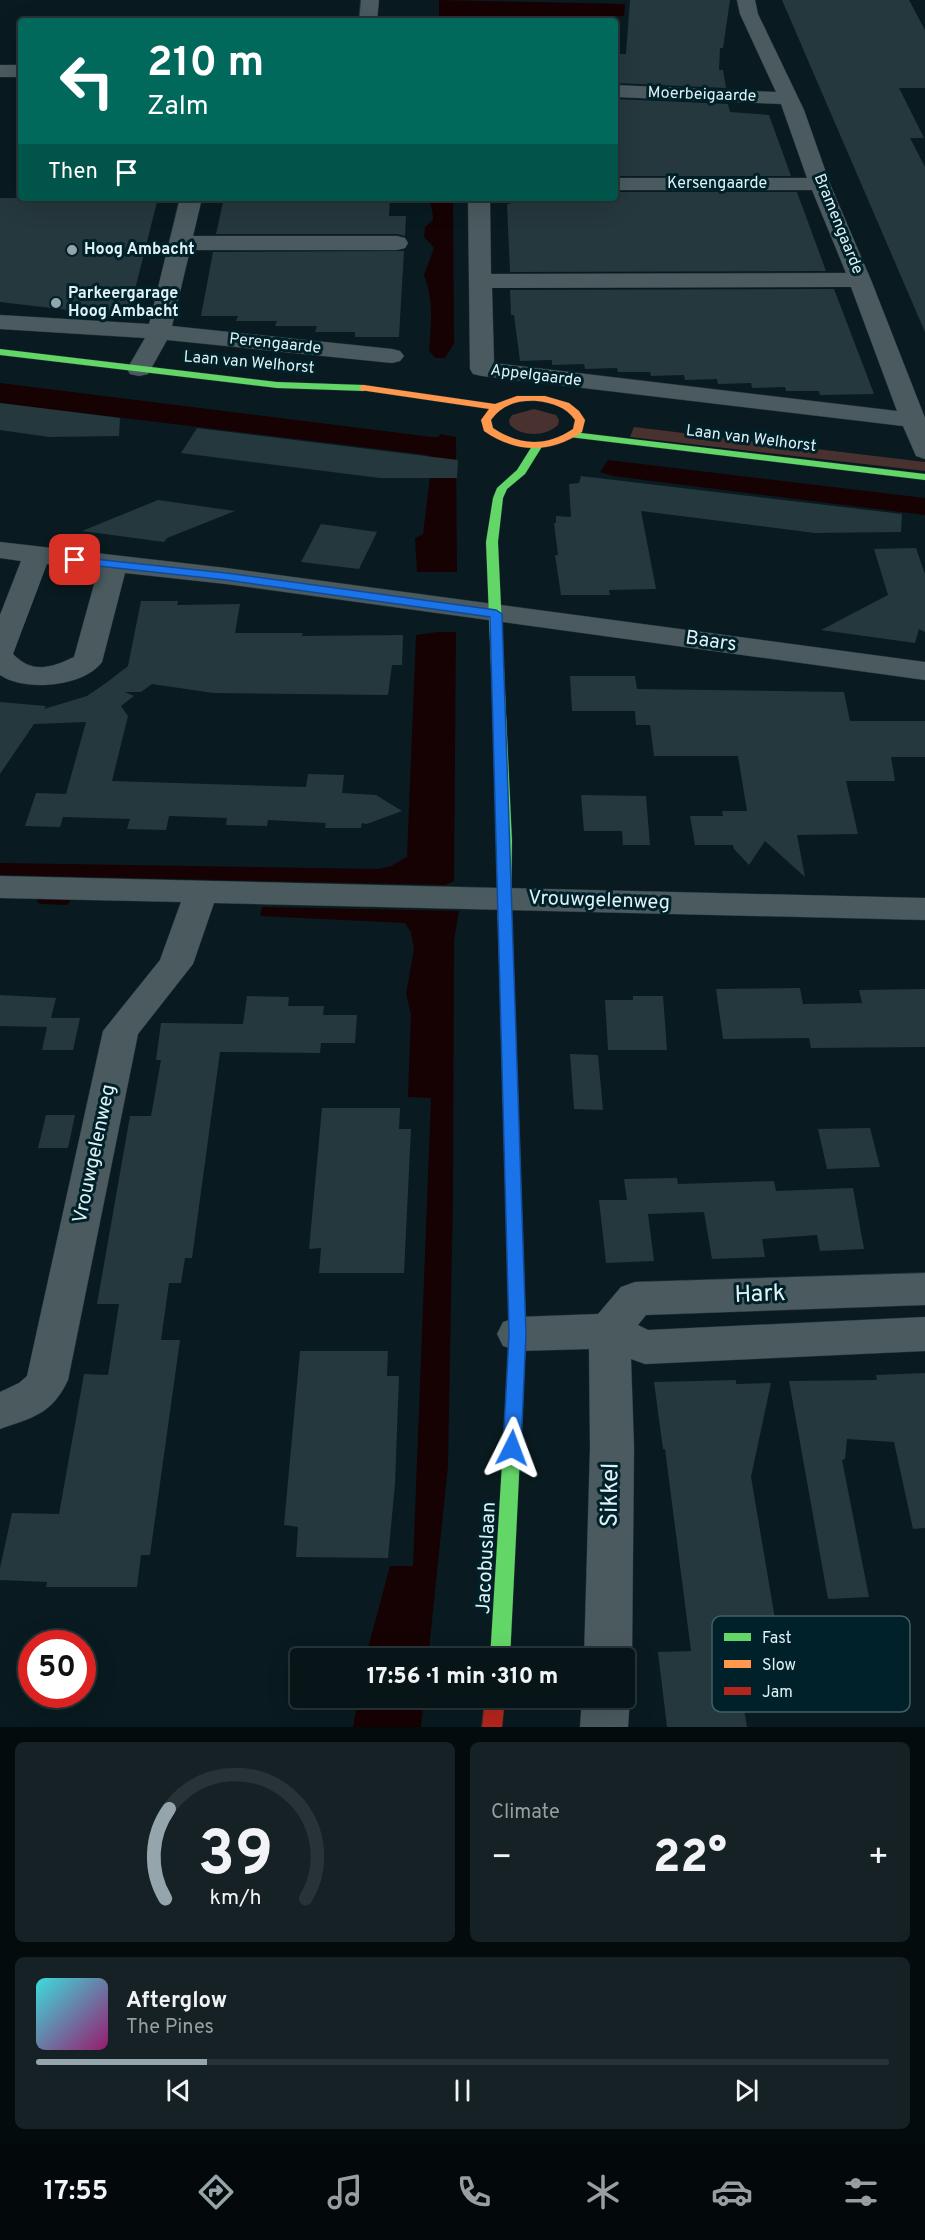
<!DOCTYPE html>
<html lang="en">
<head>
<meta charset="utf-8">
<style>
	body { margin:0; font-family:Overpass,sans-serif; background:#152125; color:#f1f3f6; height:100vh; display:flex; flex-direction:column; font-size:22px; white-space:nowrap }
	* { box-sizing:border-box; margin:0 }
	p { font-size:20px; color:#989ea2 }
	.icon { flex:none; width:33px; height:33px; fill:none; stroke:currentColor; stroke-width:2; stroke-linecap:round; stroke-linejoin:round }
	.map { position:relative; height:1727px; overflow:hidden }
	.side { display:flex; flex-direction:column; gap:15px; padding:15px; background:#040b0d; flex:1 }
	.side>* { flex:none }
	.hud { position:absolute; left:18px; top:18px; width:600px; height:183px; border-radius:6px; box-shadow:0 6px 24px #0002,0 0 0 2px #283337; background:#00695c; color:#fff; overflow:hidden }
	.speed { position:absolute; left:18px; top:1630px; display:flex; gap:12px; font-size:30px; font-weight:700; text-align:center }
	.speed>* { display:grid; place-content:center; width:78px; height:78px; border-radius:50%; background:#071418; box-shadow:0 6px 24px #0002,0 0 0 2px #283337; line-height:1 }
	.speed .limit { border:9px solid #d22; background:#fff; color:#111 }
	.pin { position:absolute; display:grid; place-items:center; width:51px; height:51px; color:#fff; margin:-26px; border-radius:12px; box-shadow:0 3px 9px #0006 }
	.me { position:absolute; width:66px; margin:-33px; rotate:3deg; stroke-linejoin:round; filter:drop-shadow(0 0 4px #0008) }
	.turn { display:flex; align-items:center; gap:21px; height:126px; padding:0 30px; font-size:27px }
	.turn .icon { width:78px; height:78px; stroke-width:2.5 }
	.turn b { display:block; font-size:42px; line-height:51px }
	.then { display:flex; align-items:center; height:57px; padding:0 30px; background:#0003; gap:12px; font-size:22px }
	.big { font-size:45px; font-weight:800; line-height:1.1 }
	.side .card { flex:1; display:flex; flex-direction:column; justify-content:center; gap:9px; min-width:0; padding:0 21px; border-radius:9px; background:#152125 }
	.side .dial { align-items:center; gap:0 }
	.dial svg { height:156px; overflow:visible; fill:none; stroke:#283337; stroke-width:7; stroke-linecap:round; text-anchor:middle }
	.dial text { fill:#f1f3f6; stroke:none }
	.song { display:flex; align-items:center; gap:18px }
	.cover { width:72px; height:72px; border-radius:9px; background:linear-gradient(135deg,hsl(180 70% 55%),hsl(320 70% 35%)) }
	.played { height:6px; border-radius:3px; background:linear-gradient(90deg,#94a6ab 20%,#283337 20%) }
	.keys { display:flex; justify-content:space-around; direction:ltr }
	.heat { display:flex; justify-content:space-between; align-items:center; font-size:33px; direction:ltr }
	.side .tiles { flex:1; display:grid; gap:15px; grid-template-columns:1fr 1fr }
	.card:last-child { grid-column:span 2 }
	.trip { position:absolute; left:290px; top:1648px; width:345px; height:60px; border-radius:6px; background:#071418; box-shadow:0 6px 24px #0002,0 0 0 2px #283337; font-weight:800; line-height:60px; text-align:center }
	.dock { display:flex; height:96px; justify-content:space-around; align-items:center; background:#03080a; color:#989ea2 }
	.dock .icon { width:42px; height:42px }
	.dock .selected { color:#94a6ab }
	.dock b { font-size:27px; color:#f1f3f6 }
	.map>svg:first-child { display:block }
</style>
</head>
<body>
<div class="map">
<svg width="925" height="1727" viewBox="0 0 925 1727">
	<rect width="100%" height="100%" fill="#091b20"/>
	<g fill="#48312e">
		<path d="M 534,409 L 556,415 L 559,420 L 558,425 C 545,437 522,437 510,425 L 509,420 L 512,415 Z"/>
		<polygon points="634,427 925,462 925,471 630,437"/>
	</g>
	<g fill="#170203">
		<polygon points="439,0 625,4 624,16 601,16 601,21 439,21"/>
		<path d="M 428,198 L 453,198 L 454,344 L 445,358 L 435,358 L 429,351 C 431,325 434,300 424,275 L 434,248 L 424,237 L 425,227 L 433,220 L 432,209 Z"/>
		<polygon points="0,383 432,437 439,437 440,434 456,437 457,572 417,572 415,538 423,534 430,477 428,455 0,403"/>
		<polygon points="608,460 925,498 925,515 613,476 600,472"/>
		<polygon points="438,632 456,632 454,881 445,885 0,875 0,863 378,869 391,866 407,857 416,635"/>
		<polygon points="262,907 459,911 454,940 453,1195 448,1466 428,1659 365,1659 390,1566 413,1566 431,1098 408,1097 411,1014 406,994 414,949 411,932 405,923 260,916"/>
		<polygon points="358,1698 424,1698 421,1727 353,1727"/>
	</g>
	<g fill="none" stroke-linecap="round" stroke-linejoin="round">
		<polyline stroke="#170203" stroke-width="10" points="42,899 65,900"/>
	</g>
	<g fill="#25383d">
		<polygon points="630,0 730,0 723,48 720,48 719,70 723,70 726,88 615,83 615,54 626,54"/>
		<polygon points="782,0 909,0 925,30 925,88 899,88 924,138 910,138 925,167 925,332"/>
		<polygon points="615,99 728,104 730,112 769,115 791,176 615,176"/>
		<polygon points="615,192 797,192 826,271 510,272 507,204 510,204 510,198 615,200"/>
		<polygon points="0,198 158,198 128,317 0,302"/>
		<polygon points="224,198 390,198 389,216 406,216 405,236 397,234 216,234"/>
		<polygon points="404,251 399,337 355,337 355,332 315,332 317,326 275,326 277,321 236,321 238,316 201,316 213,252"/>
		<polygon points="834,289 874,394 820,395 819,391 786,391 785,387 752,388 751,383 718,384 717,379 685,380 684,375 651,376 650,372 618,372 617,368 585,369 584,364 552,365 552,360 520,361 514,315 511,315 510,290"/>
		<polygon points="0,403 120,418 119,436 49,437 0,430"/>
		<polygon points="197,428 458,460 457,478 380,478 181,453"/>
		<polygon points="581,476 902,514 901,532 815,533 641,511 656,589 609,590 610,595 561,595 555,555 558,555 554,523 556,523 556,516 571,517 569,484 579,483"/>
		<polygon points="158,500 235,511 167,538 164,542 82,531"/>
		<polygon points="321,524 377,532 359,569 301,562"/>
		<polygon points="916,548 925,574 925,632 919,629 915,643 821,630 888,595 874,549"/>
		<polygon points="141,601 178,601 177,605 240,604 235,633 303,633 302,636 403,635 402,665 392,665 388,695 213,693 152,684 141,692 125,692 134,696 121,706 128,716 112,781 306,787 308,774 344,775 342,793 376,795 402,811 367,824 362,823 361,828 325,828 326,823 268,820 267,826 226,825 227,818 169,816 166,830 127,829 130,819 63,817 60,827 25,826 36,793 66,794 86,722 34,724 0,774 0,702 46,706 44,709 87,696 106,683 128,666"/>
		<polygon points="570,676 635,676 637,689 844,692 850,721 925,721 925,757 891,757 895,781 846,781 858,834 797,835 805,877 765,841 749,865 734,849 733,845 695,845 690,816 723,816 722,811 747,811 738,756 654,756 650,725 636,725 635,711 572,711"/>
		<polygon points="581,795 646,796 650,845 623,845 622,831 584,831"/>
		<polygon points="800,988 803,1004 862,1003 859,990 925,989 925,1047 811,1048 809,1038 723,1039 716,989"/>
		<polygon points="0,995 56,998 51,1018 80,1018 73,1050 42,1050 47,1027 0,1026"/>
		<polygon points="247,996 289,997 288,1006 324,1006 323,1015 357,1015 355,1043 321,1043 320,1053 220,1052 192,1258 185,1258 181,1283 169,1283 161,1340 180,1340 150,1555 141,1555 137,1587 46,1587 47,1582 0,1580 0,1568 12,1513 59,1514 84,1374 108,1375 119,1304 97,1304 130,1116 151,1116 161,1060 156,1060 161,1023 243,1024"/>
		<polygon points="633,996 663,996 667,1050 608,1050 605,1000 633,1000"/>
		<polygon points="570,1054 598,1055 603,1110 574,1109"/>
		<polygon points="322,1108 400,1108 399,1129 411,1129 404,1273 319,1273 321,1248 309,1249"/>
		<polygon points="46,1115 75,1115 68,1148 38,1148"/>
		<polygon points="870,1128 880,1167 827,1169 818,1129"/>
		<polygon points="677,1178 678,1184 774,1181 776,1191 853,1188 864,1249 820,1251 817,1235 762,1239 765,1257 712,1259 704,1212 648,1214 654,1261 606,1263 599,1200 627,1200 624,1179"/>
		<polygon points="300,1351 388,1351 387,1376 399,1376 395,1484 388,1558 296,1557 298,1527 284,1525"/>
		<polygon points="925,1373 925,1528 913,1529 894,1442 847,1439 845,1459 842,1460 869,1597 828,1599 789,1381 877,1380 876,1375"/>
		<polygon points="736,1380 736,1384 771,1383 751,1477 775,1619 740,1620 751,1691 741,1691 747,1727 667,1727 658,1652 691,1651 669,1480 665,1449 663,1449 654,1382"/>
	</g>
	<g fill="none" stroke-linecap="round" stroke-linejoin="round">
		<defs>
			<g id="street">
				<polygon points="361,0 379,0 377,21 359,21"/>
				<path d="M 737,0 L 755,0 L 758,14 L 804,110 L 830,184 L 871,280 L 925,418 L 925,459 L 916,456 L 903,426 L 482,376 L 473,374 L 470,369 L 468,198 L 490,198 L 491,274 L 846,273 L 812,190 L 615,190 L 615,178 L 807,178 L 781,104 L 615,97 L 615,85 L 776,92 L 740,14 ZM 851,287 L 897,411 L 494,363 L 492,288 Z"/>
				<rect x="0" y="65" width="21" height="12"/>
				<polygon points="180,198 202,198 193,236 397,236 405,238 408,243 405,248 397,250 190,250 172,326 392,349 400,351 404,356 400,361 392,363 167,340 148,374 139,376 130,374 127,369 145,338 0,329 0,315 149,324"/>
				<path d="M 0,542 L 226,568 L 925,662 L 925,680 L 226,584 L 125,573 L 102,662 C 84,687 24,692 0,675 L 0,615 L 21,561 L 0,558 ZM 47,564 L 98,570 L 74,657 C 51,668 32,674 13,654 Z"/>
				<path d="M 0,876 L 925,898 L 925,920 L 214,903 L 193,964 L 138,1034 L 68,1380 C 52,1414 34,1417 0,1429 L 0,1392 L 19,1383 L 27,1376 L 103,1031 L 160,960 L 181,902 L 0,898 Z"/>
				<polygon points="925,1273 925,1305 646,1315 638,1325 648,1330 925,1317 925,1351 645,1364 631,1359 634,1448 632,1659 624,1675 624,1659 584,1659 590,1448 589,1349 518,1351 503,1346 497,1334 503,1322 518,1317 598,1314 621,1287 635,1282"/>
				<polygon points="624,1684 630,1698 628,1727 580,1727 582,1698 624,1698"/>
			</g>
			<g id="fast">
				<polygon points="0,349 277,382 364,385 369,388 364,391 277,388 0,355"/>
				<polygon points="573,432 925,474 925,480 569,437 568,435"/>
				<polygon points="538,442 543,445 525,474 507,489 503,498 498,542 512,841 511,898 515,1010 513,1014 503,1014 501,1010 497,898 498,841 486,542 493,498 497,488 517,470 534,443"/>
				<polygon points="516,1265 522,1267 524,1272 526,1334 510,1659 490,1659 510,1334 508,1272 510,1267"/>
			</g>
			<path id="slow" d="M 364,385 L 495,404 L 517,396 L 545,396 L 569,403 L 579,411 L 585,420 L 582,432 C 550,454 516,453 484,431 L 481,420 L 489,409 L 360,390 L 360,386 ZM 537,401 C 553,403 566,407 575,420 L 573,429 C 546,447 520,446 493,428 L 491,420 C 502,404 519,400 537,401 Z"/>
			<g id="jam">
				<polygon points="508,1005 513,1006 515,1010 524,1272 522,1277 516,1279 510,1277 508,1272 501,1010 503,1006"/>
				<polygon points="485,1698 505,1698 502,1727 482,1727"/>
			</g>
		</defs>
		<use href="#street" stroke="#243438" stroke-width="1"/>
		<use href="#fast" stroke="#243438" stroke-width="1"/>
		<use href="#slow" stroke="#243438" stroke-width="1"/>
		<use href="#jam" stroke="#243438" stroke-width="1"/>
		<use href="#street" fill="#4a5a5e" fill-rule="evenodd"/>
		<use href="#fast" fill="#63d668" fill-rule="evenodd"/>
		<use href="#slow" fill="#ff974d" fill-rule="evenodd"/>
		<use href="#jam" fill="#b3261e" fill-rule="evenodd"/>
	</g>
	<polygon fill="#1a73e8" stroke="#114b97" stroke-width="1.5" points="75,557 226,573 496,610 502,614 526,1334 521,1448 518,1454 512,1456 506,1454 503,1448 509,1334 490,617 226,580 71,563 71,558"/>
	<g fill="#94a6ab" stroke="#002129" stroke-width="2">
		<circle cx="72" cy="250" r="6"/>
		<circle cx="56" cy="303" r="6"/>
	</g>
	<g text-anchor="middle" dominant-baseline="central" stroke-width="6" stroke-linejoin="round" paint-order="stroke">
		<g font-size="16" fill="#dff1f6" stroke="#002129">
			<text transform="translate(702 95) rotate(2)">Moerbeigaarde</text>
			<text x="717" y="184">Kersengaarde</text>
			<text transform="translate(838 224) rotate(68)">Bramengaarde</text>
			<text transform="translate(275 344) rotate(6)">Perengaarde</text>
			<text transform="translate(249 363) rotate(5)">Laan van Welhorst</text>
			<text transform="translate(536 376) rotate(7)">Appelgaarde</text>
			<text transform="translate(751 439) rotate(7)">Laan van Welhorst</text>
		</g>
		<g font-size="16" font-weight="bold" fill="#dff1f6" stroke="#002129" text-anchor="start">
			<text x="84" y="250">Hoog Ambacht</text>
			<text x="68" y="294">Parkeergarage<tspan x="68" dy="18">Hoog Ambacht</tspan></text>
		</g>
		<g font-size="20" fill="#dff1f6" stroke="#002129">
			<text transform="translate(711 642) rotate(8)">Baars</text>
			<text transform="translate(599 901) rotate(2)">Vrouwgelenweg</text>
			<text transform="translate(95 1154) rotate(-78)">Vrouwgelenweg</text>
			<text transform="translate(487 1558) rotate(-87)">Jacobuslaan</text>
		</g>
		<g font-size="24" fill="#dff1f6" stroke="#002129">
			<text transform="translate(760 1295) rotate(-2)">Hark</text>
			<text transform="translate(611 1495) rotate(-89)">Sikkel</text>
		</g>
	</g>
	<rect x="712" y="1616" width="198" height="96" rx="9" fill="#002129" stroke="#435f66" stroke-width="1.5"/>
	<rect x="724" y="1633" width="27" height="8" fill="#63d668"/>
	<rect x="724" y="1660" width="27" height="8" fill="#ff974d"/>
	<rect x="724" y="1687" width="27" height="8" fill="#b3261e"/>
	<g font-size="16" fill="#dff1f6">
		<text x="762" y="1643">Fast</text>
		<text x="762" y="1670">Slow</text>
		<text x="762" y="1697">Jam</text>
	</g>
</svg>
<div class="speed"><div class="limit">50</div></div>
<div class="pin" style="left:75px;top:560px;background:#d93025"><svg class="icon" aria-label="arrive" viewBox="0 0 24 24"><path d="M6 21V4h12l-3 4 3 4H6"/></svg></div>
<svg class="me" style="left:512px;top:1448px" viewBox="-20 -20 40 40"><path d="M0-17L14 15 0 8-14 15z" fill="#1a73e8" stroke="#fff" stroke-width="4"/></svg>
<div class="trip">17:56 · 1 min · 310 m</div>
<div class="hud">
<div class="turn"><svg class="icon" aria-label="left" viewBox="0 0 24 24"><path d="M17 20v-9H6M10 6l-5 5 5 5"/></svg><div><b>210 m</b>Zalm</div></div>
<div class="then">Then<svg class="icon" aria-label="arrive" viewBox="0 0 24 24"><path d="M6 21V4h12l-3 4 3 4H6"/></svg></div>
</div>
</div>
<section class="side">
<div class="tiles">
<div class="card dial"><svg viewBox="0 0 100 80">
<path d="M14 69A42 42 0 1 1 86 69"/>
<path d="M14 69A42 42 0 0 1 16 23" stroke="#94a6ab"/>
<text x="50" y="56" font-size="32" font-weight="700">39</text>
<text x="50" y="72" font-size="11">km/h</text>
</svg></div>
<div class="card"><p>Climate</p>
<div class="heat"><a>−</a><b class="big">22°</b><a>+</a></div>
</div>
<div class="card">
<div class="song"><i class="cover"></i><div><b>Afterglow</b><p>The Pines</p></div></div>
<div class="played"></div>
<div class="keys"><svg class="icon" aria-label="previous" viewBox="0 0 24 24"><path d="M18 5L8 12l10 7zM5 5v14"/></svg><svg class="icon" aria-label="pause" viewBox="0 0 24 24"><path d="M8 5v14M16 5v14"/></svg><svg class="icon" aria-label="next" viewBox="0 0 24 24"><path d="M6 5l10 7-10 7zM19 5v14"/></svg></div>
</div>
</div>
</section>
<nav class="dock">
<b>17:55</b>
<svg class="icon selected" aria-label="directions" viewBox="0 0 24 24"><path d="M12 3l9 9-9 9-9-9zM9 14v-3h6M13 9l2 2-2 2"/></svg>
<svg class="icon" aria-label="music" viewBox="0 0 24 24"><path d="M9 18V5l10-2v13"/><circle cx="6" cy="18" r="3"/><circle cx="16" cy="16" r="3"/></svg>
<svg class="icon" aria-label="phone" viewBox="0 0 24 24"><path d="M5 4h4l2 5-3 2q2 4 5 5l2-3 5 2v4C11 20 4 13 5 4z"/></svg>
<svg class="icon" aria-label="climate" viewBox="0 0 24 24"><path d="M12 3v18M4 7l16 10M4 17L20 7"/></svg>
<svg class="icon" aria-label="car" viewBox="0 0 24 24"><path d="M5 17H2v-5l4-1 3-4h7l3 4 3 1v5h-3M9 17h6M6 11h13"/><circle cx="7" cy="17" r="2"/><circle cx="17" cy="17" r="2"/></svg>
<svg class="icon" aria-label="filters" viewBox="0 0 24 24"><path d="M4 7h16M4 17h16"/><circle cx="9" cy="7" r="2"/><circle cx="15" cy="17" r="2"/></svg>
</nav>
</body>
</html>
